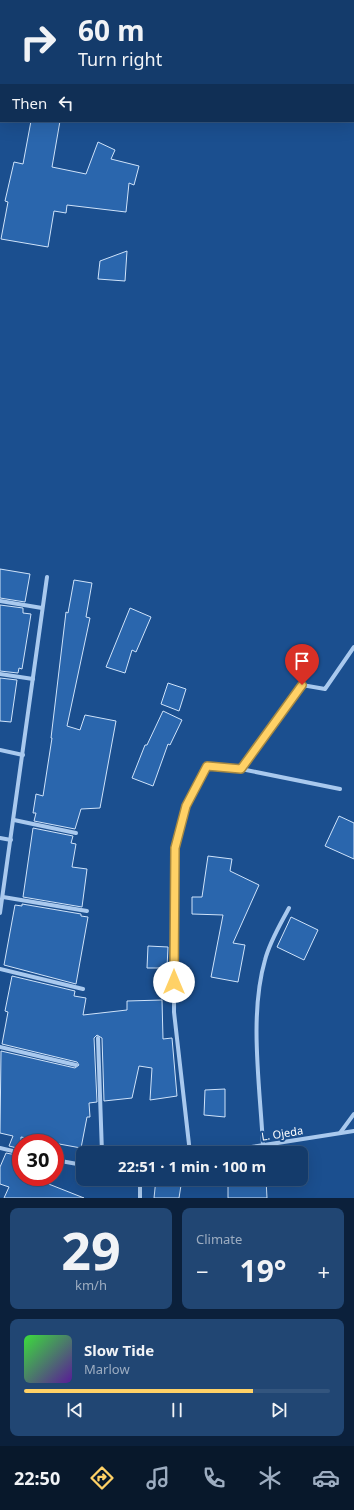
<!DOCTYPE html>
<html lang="en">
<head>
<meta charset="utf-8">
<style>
	body { margin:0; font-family:"Noto Sans",sans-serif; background:#214673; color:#f1f3f6; height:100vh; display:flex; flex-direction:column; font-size:15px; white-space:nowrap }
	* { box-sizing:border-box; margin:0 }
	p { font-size:13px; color:#9dadc1 }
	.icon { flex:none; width:22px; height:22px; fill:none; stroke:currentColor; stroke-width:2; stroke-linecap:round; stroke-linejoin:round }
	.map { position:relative; height:1198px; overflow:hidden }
	.panel { display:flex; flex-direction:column; gap:10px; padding:10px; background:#0b203b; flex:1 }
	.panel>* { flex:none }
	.top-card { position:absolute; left:0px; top:0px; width:354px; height:122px; box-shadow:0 4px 16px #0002,0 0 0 1px #33557e; background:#143b6b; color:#f1f3f6; overflow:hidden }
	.speed { position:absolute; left:12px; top:1134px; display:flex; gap:8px; font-size:20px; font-weight:700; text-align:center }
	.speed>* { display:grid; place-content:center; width:52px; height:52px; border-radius:50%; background:#143b6b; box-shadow:0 4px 16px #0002,0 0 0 1px #33557e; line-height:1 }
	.speed .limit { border:6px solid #d22; background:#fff; color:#111 }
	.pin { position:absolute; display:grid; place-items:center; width:34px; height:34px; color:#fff; margin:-41px -17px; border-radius:50% 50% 50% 0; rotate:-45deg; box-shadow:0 0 4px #0007 }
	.pin .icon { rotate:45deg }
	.me { position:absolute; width:44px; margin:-22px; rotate:0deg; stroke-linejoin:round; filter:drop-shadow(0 0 3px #0008) }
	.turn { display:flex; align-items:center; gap:14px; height:84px; padding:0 12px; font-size:18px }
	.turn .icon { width:52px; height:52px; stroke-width:2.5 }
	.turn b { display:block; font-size:28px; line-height:34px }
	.then { display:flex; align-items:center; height:38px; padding:0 12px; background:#0003; gap:8px; font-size:15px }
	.big { font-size:30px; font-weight:700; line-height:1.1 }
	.panel .widget { flex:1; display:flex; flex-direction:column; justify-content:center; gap:6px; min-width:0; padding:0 14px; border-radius:8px; background:#214673 }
	.panel .dial { align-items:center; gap:0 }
	.dial b { font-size:52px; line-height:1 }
	.song { display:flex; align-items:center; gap:12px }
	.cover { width:48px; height:48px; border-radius:6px; background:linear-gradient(135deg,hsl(120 70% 55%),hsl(270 70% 35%)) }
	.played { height:4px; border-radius:2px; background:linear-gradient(90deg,#ffd166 75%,#33557e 75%) }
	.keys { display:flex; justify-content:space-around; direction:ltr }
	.heat { display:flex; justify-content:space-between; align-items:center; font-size:22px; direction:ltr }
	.panel .tiles { flex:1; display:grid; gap:10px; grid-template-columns:1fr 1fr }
	.widget:last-child { grid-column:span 2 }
	.trip { position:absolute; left:76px; top:1146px; width:232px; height:40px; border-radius:8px; background:#143b6b; box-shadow:0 4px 16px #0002,0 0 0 1px #33557e; font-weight:700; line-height:40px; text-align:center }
	.menu { display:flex; height:64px; justify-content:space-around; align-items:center; background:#08182b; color:#9dadc1 }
	.menu .icon { width:28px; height:28px }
	.menu .active { color:#ffd166 }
	.menu b { font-size:18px; color:#f1f3f6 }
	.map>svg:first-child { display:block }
</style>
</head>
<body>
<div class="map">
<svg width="354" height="1198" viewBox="0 0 354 1198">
	<rect width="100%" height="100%" fill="#1b4f8f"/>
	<g fill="#2a66ad" stroke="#cfe3fa">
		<polygon points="31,121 60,121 52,167 86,174 98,142 115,150 111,159 139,166 134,185 129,183 126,212 67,205 66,213 54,211 48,247 1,239 8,202 5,201 14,162 23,164"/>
		<polygon points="127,251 125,281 98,279 100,261"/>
		<polygon points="0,569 30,574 25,602 0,598"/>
		<polygon points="74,580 92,583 86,617 90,618 67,726 80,730 85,715 116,721 100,808 81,809 75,829 34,821 36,813 33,813 36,794 43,796 52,738 51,738 66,612 68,613"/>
		<polygon points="0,605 23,608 23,613 31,614 22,669 19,668 18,673 0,671"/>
		<polygon points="130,608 151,617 136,652 132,650 125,673 106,667"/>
		<polygon points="0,678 17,680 11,722 0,721"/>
		<polygon points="168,683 186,689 179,711 161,704"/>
		<polygon points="163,711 182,720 170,745 168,744 153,786 132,778 145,745 147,745"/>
		<polygon points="339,816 354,823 354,859 325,846"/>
		<polygon points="33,828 73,836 71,843 76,844 72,867 87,869 82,907 23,897"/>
		<polygon points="208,856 232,859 230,871 259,885 233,943 245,945 238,982 211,977 223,915 192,914 192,897 202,897"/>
		<polygon points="22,904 81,914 81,916 88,917 76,984 4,965 15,905 22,906"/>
		<polygon points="291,917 318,930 304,960 277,947"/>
		<polygon points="148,946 168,947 167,968 147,968"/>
		<polygon points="12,976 75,991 74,996 86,998 83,1015 127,1010 127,1001 162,1000 163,1039 172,1038 177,1096 150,1100 152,1068 139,1066 132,1098 104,1101 102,1038 97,1035 94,1038 97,1102 89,1103 90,1117 87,1117 81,1148 21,1137 21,1149 9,1146 13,1136 0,1133 1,1051 75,1068 79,1065 77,1062 2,1044 8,1012 5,1011"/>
		<polygon points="225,1089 225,1117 204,1115 205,1090"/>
		<polygon points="6,1153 21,1156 21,1177 36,1177 36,1179 84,1198 4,1198 9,1187 0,1184 0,1167"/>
		<polygon points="156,1179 182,1179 179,1198 154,1198"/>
		<polygon points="228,1179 266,1179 267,1198 228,1198"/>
	</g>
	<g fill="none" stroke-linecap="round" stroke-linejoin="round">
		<g stroke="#a9c9ee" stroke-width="4">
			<polyline points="0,601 42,608"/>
			<polyline points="0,674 33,679"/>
			<polyline points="0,750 23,755"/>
			<polyline points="241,769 302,685 325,689 354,647"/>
			<polyline points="14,820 76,833"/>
			<polyline points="0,838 11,840"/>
			<polyline points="3,897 87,911"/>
			<polyline points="0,913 47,577"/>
			<polyline points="0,969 83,989"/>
			<polyline points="98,1038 102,1153"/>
			<polyline points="0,1047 76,1065"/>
			<polyline points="340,1133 354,1114"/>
			<path d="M 263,1145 C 260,1087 249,1015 265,960 C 270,941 280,925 289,908"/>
			<polyline points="0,1148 21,1153"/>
			<polyline points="190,1153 174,1012 175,848 186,806 207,766 241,769 340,789"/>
			<polyline points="213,1153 354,1131"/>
			<polyline points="55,1160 83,1165"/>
			<polyline points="140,1179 140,1198"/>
		</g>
	</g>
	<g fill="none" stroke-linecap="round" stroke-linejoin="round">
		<defs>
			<polyline id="route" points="174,982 175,848 186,806 207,766 241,769 302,685"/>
		</defs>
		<use href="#route" stroke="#a68842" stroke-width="10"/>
		<use href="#route" stroke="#ffd166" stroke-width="7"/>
	</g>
	<g text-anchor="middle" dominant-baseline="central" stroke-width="4" stroke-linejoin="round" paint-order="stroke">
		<g font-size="11" fill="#fff" stroke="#1b4f8f">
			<text transform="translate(282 1133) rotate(-9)">L. Ojeda</text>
		</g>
	</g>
</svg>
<div class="speed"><div class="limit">30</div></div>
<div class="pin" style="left:302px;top:685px;background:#d93025"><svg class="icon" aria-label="arrive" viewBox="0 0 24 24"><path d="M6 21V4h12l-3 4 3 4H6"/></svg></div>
<svg class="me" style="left:174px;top:982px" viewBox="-20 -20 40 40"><circle r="19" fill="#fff"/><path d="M0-13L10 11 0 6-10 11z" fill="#ffd166"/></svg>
<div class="trip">22:51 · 1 min · 100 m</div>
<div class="top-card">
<div class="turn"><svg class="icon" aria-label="right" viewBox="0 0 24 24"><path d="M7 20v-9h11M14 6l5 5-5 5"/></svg><div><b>60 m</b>Turn right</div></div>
<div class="then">Then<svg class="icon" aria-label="left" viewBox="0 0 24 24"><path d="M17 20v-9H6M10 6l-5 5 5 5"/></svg></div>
</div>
</div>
<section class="panel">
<div class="tiles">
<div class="widget dial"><b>29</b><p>km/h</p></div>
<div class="widget"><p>Climate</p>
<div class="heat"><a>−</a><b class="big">19°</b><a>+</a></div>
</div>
<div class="widget">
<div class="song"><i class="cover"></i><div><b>Slow Tide</b><p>Marlow</p></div></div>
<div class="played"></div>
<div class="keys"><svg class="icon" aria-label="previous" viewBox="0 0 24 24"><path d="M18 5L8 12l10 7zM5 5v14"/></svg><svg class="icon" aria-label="pause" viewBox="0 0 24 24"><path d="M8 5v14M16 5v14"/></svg><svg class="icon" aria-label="next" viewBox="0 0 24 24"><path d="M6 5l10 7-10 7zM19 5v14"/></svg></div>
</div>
</div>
</section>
<nav class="menu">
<b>22:50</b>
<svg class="icon active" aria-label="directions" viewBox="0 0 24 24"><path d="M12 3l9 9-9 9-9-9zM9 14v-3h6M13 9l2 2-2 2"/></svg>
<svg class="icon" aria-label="music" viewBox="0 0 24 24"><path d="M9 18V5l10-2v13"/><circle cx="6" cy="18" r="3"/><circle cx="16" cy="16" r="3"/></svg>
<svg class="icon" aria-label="phone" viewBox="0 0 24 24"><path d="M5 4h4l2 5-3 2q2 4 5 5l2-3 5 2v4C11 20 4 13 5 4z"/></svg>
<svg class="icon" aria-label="climate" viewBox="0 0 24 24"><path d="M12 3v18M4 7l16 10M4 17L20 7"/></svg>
<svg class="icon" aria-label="car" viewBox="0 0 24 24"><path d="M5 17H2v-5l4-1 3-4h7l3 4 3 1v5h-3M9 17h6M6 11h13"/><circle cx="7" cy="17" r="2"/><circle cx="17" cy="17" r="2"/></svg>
</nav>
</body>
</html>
